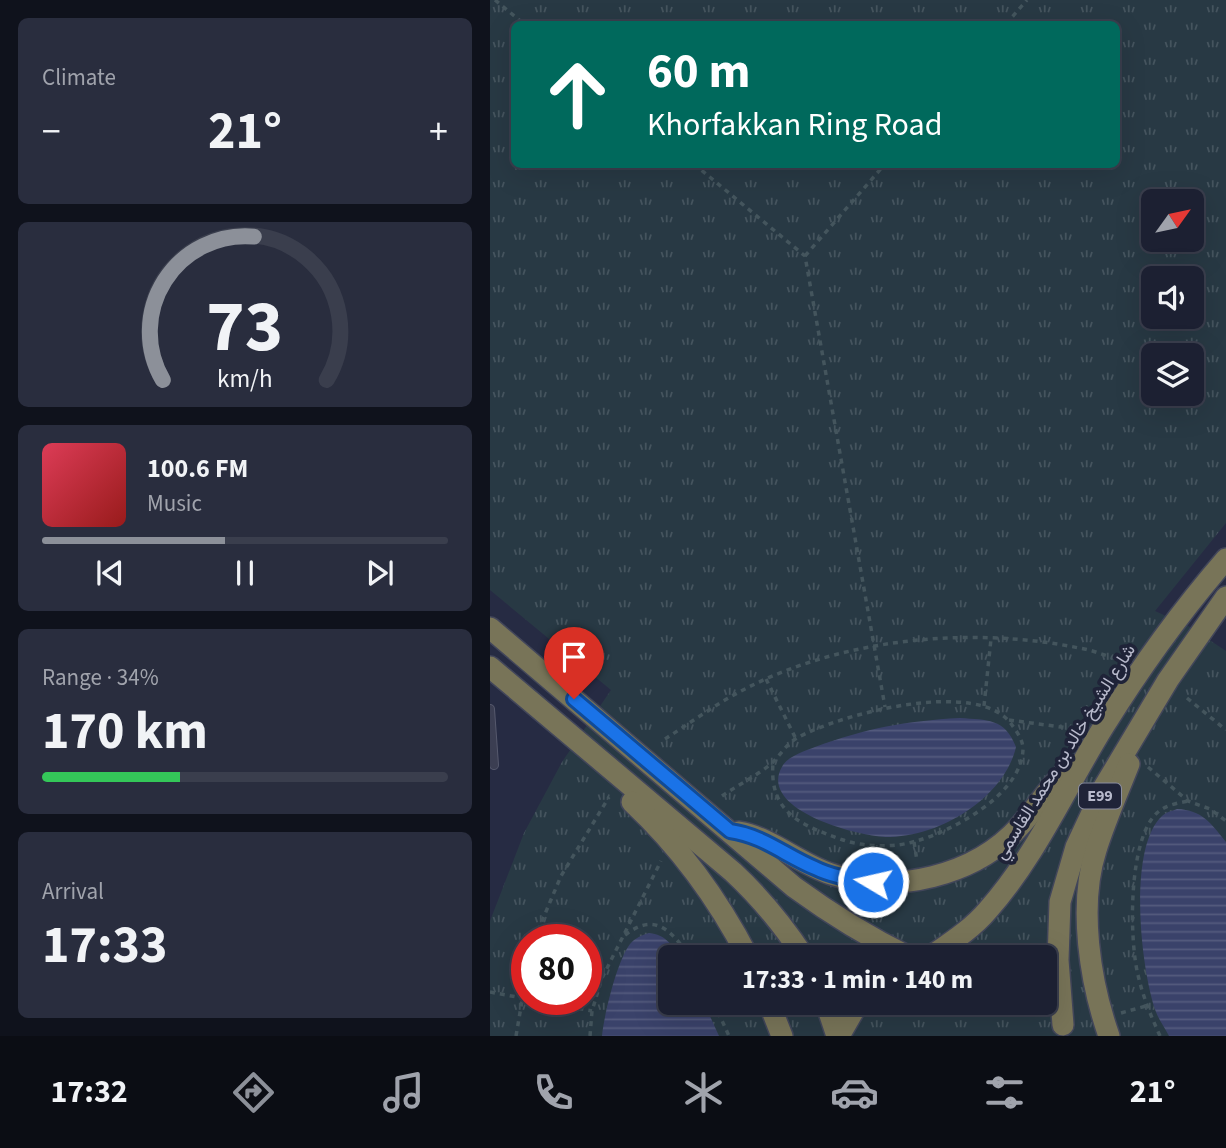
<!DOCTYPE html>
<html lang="en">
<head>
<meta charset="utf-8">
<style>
	body { margin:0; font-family:"Source Sans 3",Vazirmatn,sans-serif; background:#292d3e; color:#f1f3f6; height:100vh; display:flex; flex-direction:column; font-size:26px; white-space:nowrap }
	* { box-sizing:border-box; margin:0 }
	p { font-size:23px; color:#a0a3ac }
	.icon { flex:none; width:38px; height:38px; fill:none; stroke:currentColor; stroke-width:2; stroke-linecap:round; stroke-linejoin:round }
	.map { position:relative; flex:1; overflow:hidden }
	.details { display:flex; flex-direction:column; gap:18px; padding:18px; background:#0f121c; width:490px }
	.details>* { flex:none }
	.top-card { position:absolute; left:21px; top:21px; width:609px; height:147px; border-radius:10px; box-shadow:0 7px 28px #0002,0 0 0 2px #3a3e4d; background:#00695c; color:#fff; overflow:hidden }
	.needle { width:46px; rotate:57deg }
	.tools { position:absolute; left:651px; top:189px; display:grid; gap:14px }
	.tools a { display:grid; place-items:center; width:63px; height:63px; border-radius:10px; background:#1c2032; box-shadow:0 7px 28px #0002,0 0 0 2px #3a3e4d; font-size:35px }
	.speed { position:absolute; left:21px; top:924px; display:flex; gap:14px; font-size:35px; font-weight:700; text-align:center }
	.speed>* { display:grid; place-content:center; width:91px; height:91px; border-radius:50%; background:#1c2032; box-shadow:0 7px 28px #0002,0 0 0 2px #3a3e4d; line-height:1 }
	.speed .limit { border:10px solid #d22; background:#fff; color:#111 }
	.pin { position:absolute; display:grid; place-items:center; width:60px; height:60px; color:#fff; margin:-72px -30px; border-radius:50% 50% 50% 0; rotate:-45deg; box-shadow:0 0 7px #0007 }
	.pin .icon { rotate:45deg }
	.me { position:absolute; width:77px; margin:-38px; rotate:279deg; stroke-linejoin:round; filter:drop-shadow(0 0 5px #0008) }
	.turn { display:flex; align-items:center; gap:24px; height:147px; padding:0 21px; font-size:32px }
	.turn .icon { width:91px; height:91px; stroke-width:2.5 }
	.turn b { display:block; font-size:49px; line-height:60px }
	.big { font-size:52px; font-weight:700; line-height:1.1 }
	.details .card { flex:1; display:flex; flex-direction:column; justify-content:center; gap:10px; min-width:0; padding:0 24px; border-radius:10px; background:#292d3e }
	.details .dial { align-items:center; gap:0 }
	.dial svg { height:182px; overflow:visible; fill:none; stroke:#3a3e4d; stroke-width:7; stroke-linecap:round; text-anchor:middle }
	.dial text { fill:#f1f3f6; stroke:none }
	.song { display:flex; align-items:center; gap:21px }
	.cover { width:84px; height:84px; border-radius:10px; background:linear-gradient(135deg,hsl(350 70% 55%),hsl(0 70% 35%)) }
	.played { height:7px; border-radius:4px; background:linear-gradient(90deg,#8c9099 45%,#3a3e4d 45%) }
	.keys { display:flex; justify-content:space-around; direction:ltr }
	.heat { display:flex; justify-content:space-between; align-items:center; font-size:38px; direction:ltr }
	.charge { height:10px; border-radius:5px; background:linear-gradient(90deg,#34c759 34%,#3a3e4d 0) }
	.trip { position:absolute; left:168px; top:945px; width:399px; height:70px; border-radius:10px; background:#1c2032; box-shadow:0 7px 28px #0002,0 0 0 2px #3a3e4d; font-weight:700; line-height:70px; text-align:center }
	.tabs { display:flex; height:112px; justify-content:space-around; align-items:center; background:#0b0d14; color:#a0a3ac }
	.tabs .icon { width:49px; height:49px }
	.tabs .active { color:#8c9099 }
	.tabs b { font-size:32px; color:#f1f3f6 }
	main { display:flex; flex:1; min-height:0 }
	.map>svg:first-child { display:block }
</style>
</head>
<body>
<main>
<section class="details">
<div class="card"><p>Climate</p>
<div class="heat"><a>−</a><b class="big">21°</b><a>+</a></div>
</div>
<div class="card dial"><svg viewBox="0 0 100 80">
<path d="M14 69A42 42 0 1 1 86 69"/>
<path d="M14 69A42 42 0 0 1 54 6" stroke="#8c9099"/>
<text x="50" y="56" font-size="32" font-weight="700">73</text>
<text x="50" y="72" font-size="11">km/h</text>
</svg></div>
<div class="card">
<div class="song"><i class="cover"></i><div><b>100.6 FM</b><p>Music</p></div></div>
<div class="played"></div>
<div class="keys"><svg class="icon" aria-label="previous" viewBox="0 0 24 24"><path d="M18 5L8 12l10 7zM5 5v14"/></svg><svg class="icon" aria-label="pause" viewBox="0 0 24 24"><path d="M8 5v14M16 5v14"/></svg><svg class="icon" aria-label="next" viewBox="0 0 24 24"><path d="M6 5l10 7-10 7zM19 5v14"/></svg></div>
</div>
<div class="card"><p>Range · 34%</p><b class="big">170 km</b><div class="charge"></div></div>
<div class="card"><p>Arrival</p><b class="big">17:33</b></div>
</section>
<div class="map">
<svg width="736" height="1036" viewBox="0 0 736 1036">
	<defs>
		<pattern id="grass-tufts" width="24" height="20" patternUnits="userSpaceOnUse" patternTransform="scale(1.75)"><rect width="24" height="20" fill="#283944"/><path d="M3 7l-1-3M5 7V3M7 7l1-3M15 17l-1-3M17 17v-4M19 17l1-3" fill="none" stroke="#45545e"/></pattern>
		<pattern id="water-rules" width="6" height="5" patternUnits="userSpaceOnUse" patternTransform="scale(1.75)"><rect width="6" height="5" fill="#3a426a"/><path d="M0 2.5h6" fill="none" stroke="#545b7e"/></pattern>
	</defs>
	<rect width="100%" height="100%" fill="#262b43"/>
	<path fill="url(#grass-tufts)" fill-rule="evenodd" d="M 0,0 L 736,0 L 736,523 L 665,611 L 700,627 L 736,651 L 736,1036 L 0,1036 L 0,921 L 34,833 L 72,762 L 121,690 L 0,590 ZM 24,24 L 626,24 L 626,164 L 24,164 ZM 663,201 L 702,201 L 702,240 L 663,240 ZM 663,278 L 702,278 L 702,317 L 663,317 ZM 663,355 L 702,355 L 702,394 L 663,394 ZM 37,940 L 96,940 L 96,999 L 37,999 ZM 180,957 L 555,957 L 555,1003 L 180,1003 Z"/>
	<g fill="url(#water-rules)">
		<path d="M 470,718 C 497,720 515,718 526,747 C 521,770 503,792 484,806 C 460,824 430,836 400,837 C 372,838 264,810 293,765 C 299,756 315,751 325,747 C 377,728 415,721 470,718 Z"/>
		<path d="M 687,809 C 712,810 721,823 736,842 L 736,1036 L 679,1036 C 675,1028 669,1020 666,1012 C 651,971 637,848 672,816 C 676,812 682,811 687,809 Z"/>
		<path d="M 159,933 C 176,935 181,944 190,957 L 180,957 L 180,1003 L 214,1003 L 229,1036 L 112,1036 C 114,1015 127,961 140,944 C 145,938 152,935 159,933 Z"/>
	</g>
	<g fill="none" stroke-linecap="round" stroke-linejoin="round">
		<defs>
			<polyline id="lane" points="0,709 4,765"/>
			<g id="highway">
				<path d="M 0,628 L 304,887 C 341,914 378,937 419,957"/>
				<path d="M 0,667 L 243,872 C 271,898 293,925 314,957"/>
				<path d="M 142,802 C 189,846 229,901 258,957"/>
				<path d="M 249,832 C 280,837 310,864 341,874 C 405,895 485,876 530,826 C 548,806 561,783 583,766"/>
				<path d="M 440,957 C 460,943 482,929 498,910 C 546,856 576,787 614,726 C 650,668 691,611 736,559"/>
				<polyline points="470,957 480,957"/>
				<polyline points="279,1003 292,1036"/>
				<polyline points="336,1003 347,1036"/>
				<polyline points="573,1025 568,960 570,902 586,847 614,787 678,680 736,597"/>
				<polyline points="349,1036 368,1003"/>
				<path d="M 619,1036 C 600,982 588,906 606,850 C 615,821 628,792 639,764"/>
			</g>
		</defs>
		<use href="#lane" stroke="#56596d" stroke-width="10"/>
		<use href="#highway" stroke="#42465a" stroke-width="24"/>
		<g stroke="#44555d" stroke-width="3.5" stroke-dasharray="5 5" stroke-linecap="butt">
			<polyline points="5,0 34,24"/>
			<polyline points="516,24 537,0"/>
			<polyline points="204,164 315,256 395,707"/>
			<polyline points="315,256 395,164"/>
			<polyline points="276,679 306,739"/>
			<polyline points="697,698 736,730"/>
			<polyline points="494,706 501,639"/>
			<polyline points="519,720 586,729"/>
			<path d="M 175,739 C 197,725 219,709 242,696 C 342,639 477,625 589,648 C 603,650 616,656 630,660"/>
			<polyline points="658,767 698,801 720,809 736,821"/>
			<path d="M 232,796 C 248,785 266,776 281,764 C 290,756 296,744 307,738 C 350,714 489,677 522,725 C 527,732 533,740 533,749 C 532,794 463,831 426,841 C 405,848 374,847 353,840 C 311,825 279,813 283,763"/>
			<polyline points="424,842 427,861"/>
			<path d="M 135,935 C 166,911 182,932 200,957"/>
			<polyline points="44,940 71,876 119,797"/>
			<polyline points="0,992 102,1011"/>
			<polyline points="224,1003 239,1036"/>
			<polyline points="631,1013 656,1006"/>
			<polyline points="26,1036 37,972"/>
			<polyline points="100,1036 102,1011 112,978 171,861"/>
			<path d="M 670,1036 C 661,1016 653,997 648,975 C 639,939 638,837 668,812 C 676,805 688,803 698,801"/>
		</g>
		<use href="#lane" stroke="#3b3e52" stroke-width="8"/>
		<use href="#highway" stroke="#787458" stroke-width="21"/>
	</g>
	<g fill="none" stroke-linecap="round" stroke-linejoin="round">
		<defs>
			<path id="route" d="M 84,699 L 240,831 C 274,836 294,855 325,868 C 343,877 363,880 383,882"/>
		</defs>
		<use href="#route" stroke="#114b97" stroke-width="18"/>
		<use href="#route" stroke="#1a73e8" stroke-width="12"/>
	</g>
	<g text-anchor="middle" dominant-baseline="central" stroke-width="7" stroke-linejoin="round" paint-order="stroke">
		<rect fill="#1f2338" stroke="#8a8da0" stroke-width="2" x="589" y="783.5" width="42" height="25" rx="5"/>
		<g font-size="16" font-weight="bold" fill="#b8bacc">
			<text x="610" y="796">E99</text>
		</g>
		<g font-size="18" fill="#b8bacc" stroke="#1f2338">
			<text transform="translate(575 752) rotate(-58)">شارع الشيخ خالد بن محمد القاسمي</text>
		</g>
	</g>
</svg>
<div class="tools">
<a><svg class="needle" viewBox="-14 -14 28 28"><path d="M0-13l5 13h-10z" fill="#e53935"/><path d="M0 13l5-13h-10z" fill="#a0a3ac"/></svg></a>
<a><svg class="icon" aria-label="sound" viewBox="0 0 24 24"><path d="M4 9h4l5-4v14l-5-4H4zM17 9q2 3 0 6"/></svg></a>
<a><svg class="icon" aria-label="layers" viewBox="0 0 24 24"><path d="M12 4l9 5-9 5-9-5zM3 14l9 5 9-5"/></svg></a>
</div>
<div class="speed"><div class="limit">80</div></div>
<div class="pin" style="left:84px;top:699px;background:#d93025"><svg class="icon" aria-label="arrive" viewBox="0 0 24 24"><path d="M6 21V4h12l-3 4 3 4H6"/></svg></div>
<svg class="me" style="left:383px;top:882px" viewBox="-20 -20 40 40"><circle r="17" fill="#1a73e8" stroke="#fff" stroke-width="3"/><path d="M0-11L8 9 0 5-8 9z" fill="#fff"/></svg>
<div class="trip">17:33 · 1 min · 140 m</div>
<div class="top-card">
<div class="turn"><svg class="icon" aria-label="ahead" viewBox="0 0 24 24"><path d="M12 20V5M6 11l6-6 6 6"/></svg><div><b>60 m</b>Khorfakkan Ring Road</div></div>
</div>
</div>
</main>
<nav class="tabs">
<b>17:32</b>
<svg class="icon active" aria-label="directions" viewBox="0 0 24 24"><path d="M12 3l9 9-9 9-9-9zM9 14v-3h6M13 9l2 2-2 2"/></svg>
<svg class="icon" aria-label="music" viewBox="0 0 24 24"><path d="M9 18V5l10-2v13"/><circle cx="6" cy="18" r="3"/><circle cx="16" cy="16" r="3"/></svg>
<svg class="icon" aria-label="phone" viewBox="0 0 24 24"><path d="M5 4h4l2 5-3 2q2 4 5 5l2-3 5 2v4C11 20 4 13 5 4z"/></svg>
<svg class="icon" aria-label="climate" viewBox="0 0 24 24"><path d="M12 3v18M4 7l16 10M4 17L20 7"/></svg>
<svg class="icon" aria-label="car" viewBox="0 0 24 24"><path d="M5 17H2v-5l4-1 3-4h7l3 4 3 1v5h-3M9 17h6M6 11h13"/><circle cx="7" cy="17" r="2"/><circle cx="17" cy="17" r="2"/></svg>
<svg class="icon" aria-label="filters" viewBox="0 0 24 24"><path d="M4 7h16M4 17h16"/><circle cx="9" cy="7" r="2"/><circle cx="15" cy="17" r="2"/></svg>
<b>21°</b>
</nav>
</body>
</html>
